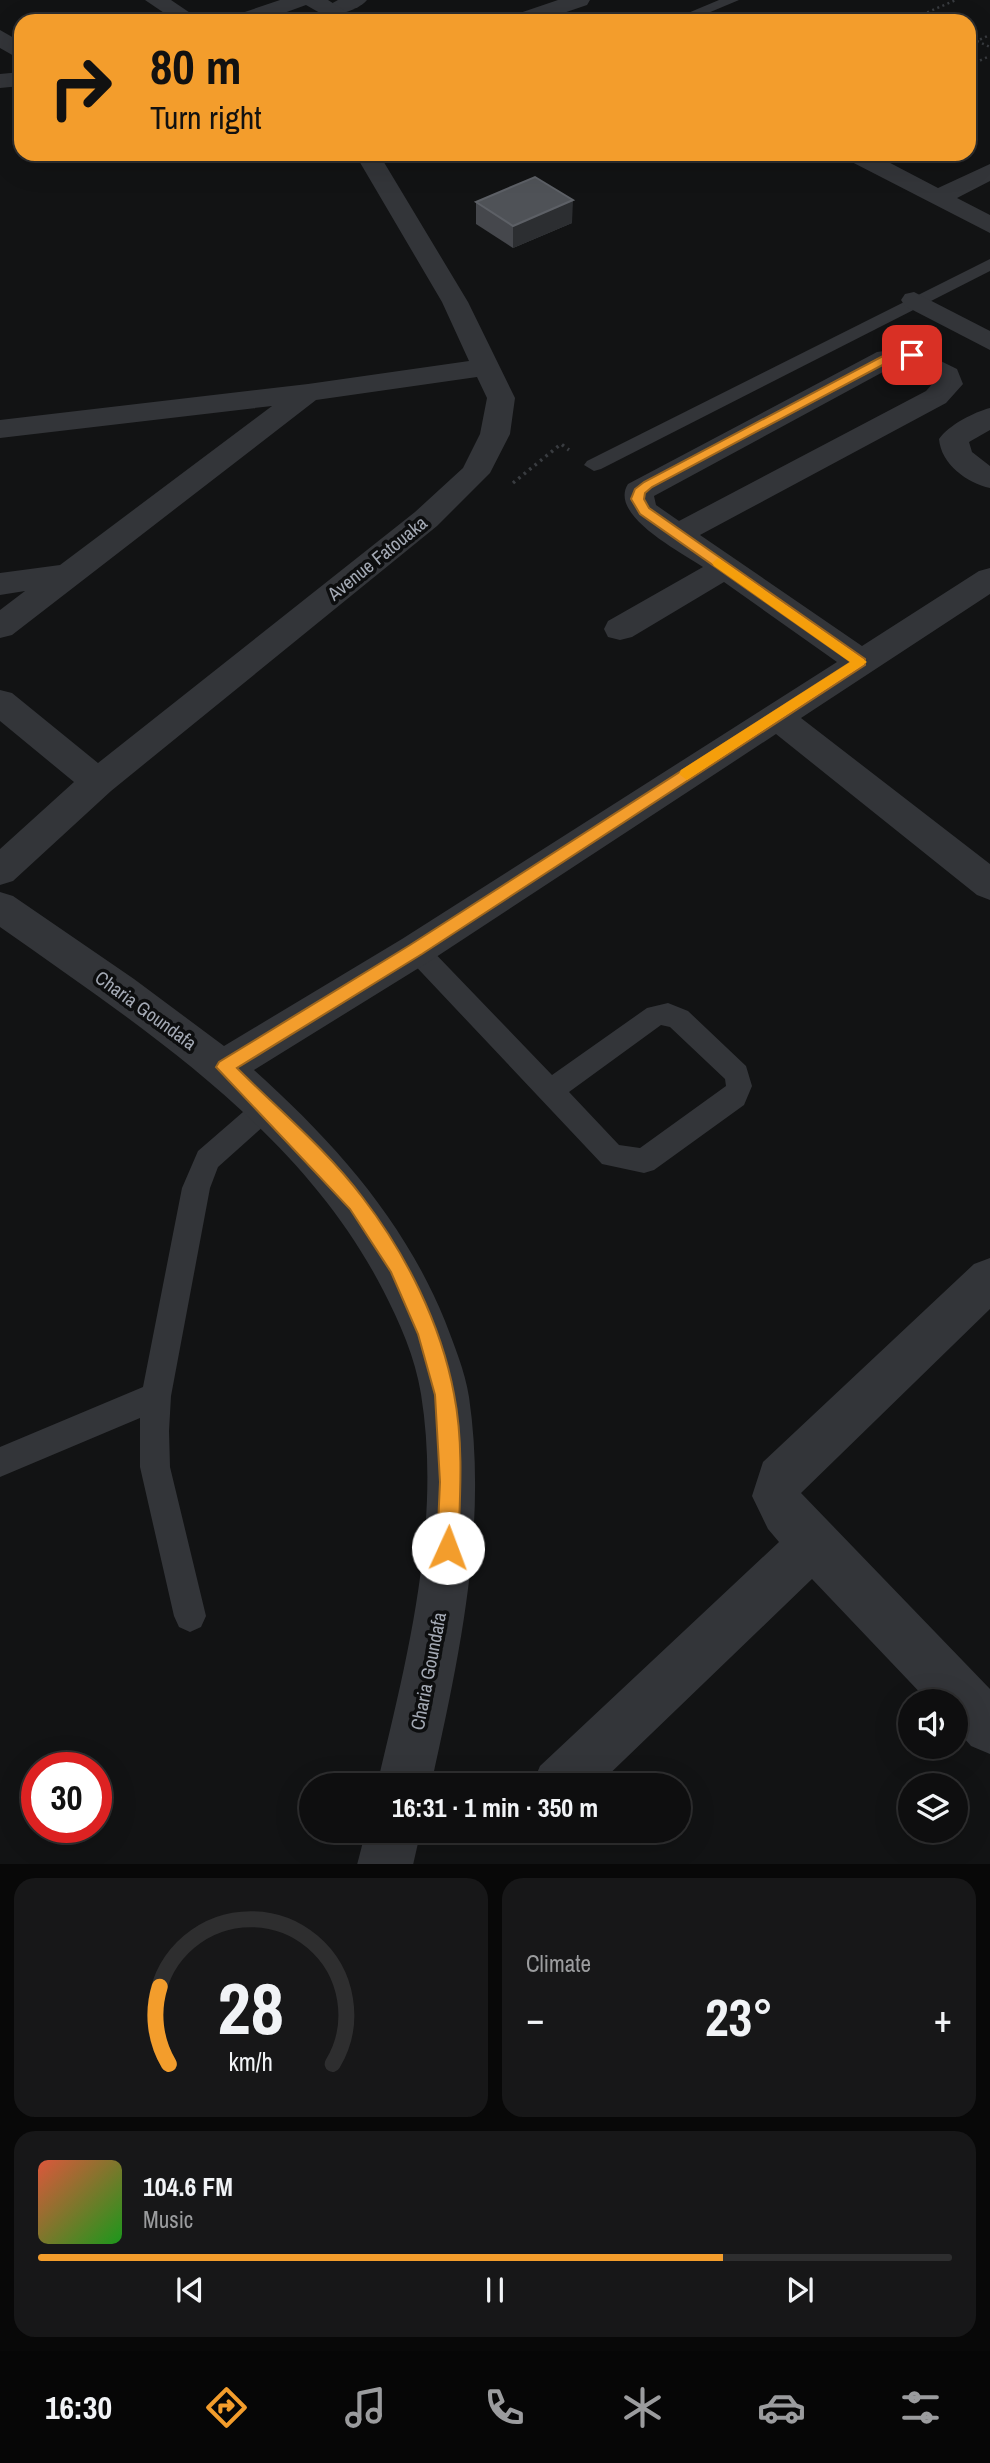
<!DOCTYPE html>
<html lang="en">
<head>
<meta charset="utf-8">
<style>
	body { margin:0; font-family:"Archivo Narrow",sans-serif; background:#171718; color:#f1f3f6; height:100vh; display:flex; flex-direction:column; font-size:26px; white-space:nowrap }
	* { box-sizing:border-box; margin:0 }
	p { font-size:23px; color:#9b9c9e }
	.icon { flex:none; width:38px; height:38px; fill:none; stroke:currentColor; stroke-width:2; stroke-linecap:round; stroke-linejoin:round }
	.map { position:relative; height:1864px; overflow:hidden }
	.sheet { display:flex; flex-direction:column; gap:14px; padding:14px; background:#080808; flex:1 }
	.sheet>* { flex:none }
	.hud { position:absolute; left:14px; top:14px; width:962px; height:147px; border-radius:21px; box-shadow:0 7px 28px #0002,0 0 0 2px #2e2e2f; background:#f39d2c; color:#111; overflow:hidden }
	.controls { position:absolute; left:898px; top:1689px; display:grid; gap:14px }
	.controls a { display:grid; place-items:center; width:70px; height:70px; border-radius:50%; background:#0e0e0f; box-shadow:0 7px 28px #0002,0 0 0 2px #2e2e2f; font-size:35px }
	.speed { position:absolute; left:21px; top:1752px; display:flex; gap:14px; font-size:35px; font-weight:700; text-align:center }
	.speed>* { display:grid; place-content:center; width:91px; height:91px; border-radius:50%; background:#0e0e0f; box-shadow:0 7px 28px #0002,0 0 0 2px #2e2e2f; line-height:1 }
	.speed .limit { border:10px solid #d22; background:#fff; color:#111 }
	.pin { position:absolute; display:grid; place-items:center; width:60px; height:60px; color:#fff; margin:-30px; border-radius:14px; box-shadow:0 4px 10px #0006 }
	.me { position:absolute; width:77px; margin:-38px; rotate:2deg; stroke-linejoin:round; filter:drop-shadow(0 0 5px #0008) }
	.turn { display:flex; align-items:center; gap:24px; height:147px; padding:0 21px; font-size:32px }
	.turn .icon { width:91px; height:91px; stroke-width:2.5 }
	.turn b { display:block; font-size:49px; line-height:60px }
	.big { font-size:52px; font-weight:800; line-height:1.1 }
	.sheet .widget { flex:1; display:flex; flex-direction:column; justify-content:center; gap:10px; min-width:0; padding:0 24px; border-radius:21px; background:#171718 }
	.sheet .dial { align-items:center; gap:0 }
	.dial svg { height:182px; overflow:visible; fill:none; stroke:#2e2e2f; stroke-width:7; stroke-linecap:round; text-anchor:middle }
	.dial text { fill:#f1f3f6; stroke:none }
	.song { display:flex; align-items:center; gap:21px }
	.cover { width:84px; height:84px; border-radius:10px; background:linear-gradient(135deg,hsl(10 70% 55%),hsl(120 70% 35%)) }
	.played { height:7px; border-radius:4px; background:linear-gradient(90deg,#f39d2c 75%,#2e2e2f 75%) }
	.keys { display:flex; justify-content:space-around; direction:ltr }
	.heat { display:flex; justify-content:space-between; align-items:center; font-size:38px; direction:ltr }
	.sheet .tiles { flex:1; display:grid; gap:14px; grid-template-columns:1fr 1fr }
	.widget:last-child { grid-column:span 2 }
	.trip { position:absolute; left:299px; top:1773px; width:392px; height:70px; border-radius:35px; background:#0e0e0f; box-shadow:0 7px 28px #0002,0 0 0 2px #2e2e2f; font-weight:800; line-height:70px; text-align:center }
	.tabs { display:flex; height:112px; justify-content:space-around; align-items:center; background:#060606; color:#9b9c9e }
	.tabs .icon { width:49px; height:49px }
	.tabs .active { color:#f39d2c }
	.tabs b { font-size:32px; color:#f1f3f6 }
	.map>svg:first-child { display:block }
</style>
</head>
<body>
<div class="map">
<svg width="990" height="1865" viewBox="0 0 990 1865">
	<rect width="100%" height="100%" fill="#121314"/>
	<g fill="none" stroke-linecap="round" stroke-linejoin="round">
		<g stroke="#393c40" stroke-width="2.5" stroke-dasharray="2 3.5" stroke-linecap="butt">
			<polyline points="907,21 956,0"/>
			<polyline points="977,41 990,47"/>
			<polyline points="970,44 990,35"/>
			<polyline points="970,65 990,56"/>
		</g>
		<polyline stroke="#393c40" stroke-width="3.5" stroke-dasharray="2.5 4.5" stroke-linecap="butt" points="513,483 561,444 569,450"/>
		<g fill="#333539" fill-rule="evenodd">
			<polygon points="719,0 739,0 689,21 669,21"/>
			<polygon points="990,259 990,271 601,469 594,471 584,465 587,461"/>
			<path d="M 416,940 L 425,943 L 552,1075 L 647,1008 L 668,1003 L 688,1011 L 746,1066 L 752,1086 L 744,1105 L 654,1170 L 644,1173 L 602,1164 L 407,957 L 404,950 L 407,943 ZM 661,1025 L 670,1027 L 725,1079 L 726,1086 L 640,1148 L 619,1145 L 569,1092 Z"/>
			<polygon points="266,1097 275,1100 279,1108 275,1116 218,1167 210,1188 171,1396 169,1431 170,1467 206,1616 201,1627 190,1632 179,1627 174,1616 140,1467 140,1418 0,1477 0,1447 143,1387 182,1188 198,1151 257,1100"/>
		</g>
		<path fill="#333539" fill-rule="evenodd" d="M 338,0 L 367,0 C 359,10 335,17 323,14 L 320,10 Z"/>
		<g fill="#333539" fill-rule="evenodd">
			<polygon points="145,0 171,0 202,21 176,21"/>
			<polygon points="280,0 328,0 361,21 334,21 306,5 262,21 230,21 233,16"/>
			<polygon points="558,0 590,0 587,5 540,21 508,21 511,16"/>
			<polygon points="0,30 21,42 21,60 0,48"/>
			<polygon points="21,72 21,86 0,88 0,74"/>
			<polygon points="355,154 379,154 468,302 515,398 510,434 490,473 437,526 111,791 13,881 0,885 0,849 74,782 0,721 0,690 12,693 98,763 415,512 463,468 480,434 487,398 477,377 316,400 12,635 0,638 0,610 25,591 0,595 0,573 60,565 272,406 0,438 0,420 308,384 469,361 442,302"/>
			<polygon points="843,154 873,154 938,188 990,164 990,181 957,198 990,215 990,233 846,159"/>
			<polygon points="914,292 990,331 990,350 905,306 901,300 905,294"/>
			<path d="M 912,347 L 957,369 L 963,384 L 946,403 L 700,535 L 862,646 L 979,571 L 990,568 L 990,594 L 801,718 L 990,864 L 990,900 L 977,895 L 776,734 L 430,961 L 254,1070 C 334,1142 404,1220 445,1321 C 454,1345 465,1371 469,1397 C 488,1527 459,1658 431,1785 L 377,1785 C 407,1659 442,1524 421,1394 C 415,1357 400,1323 383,1290 C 301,1130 143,1028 0,927 L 0,892 L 13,896 L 134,979 L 224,1046 L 402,939 L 837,662 L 724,582 L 632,637 L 620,640 L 608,637 L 604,629 L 608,621 L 703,567 C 681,552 608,515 628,484 L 877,352 ZM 907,364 L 934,382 L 926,391 L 679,521 L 656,505 L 654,496 L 894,366 Z"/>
			<path d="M 990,408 L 990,430 L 969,442 L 972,452 L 990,466 L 990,488 C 967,483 941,464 939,439 C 949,425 974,412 990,408 Z"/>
			<polygon points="990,1258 990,1309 801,1493 990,1689 990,1754 971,1746 956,1729 956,1701 928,1701 812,1579 598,1785 532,1785 540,1766 779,1542 768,1529 752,1496 763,1462 974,1264"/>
			<polygon points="366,1830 421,1830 413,1865 357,1865"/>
		</g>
	</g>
	<polygon fill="#45474c" points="476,202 572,223 513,248 476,224"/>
	<polygon fill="#2c2e31" points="573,200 572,223 513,248 513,226"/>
	<g fill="#4f5257" stroke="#5d6066" stroke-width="2">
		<polygon points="581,17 588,21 570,21"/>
		<polygon points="535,177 573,200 513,226 476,202"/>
	</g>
	<path fill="#f39d2c" stroke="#9e661d" stroke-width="2" d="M 912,351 L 918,355 L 916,357 L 890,361 L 652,487 L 645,493 L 644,499 L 649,508 L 865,659 L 865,665 L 422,954 L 237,1068 C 279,1110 327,1150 363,1198 C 406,1254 441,1324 454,1394 C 464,1444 460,1498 458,1548 L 455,1555 L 448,1558 L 440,1555 L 437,1548 L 440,1482 L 435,1395 L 418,1334 L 391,1272 L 350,1209 L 216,1067 L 219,1062 L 410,945 L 851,662 L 640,514 L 631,499 L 635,489 L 644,482 L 883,356 Z"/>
	<polygon fill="#f59e0b" points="718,558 867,662 687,780 679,774 681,770 850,662 714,566 712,563"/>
	<g text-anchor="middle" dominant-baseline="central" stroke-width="7" stroke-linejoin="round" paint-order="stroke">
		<g font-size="19" fill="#a4aab5" stroke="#0d0e0f">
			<text transform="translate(377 558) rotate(-39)">Avenue Fatouaka</text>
			<text transform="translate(146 1010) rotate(36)">Charia Goundafa</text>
			<text transform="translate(428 1671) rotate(-79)">Charia Goundafa</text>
		</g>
	</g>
</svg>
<div class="controls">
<a><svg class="icon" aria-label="sound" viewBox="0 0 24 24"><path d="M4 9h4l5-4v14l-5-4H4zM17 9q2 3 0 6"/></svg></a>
<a><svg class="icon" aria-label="layers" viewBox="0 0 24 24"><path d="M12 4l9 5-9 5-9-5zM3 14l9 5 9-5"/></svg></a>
</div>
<div class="speed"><div class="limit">30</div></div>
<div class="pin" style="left:912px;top:355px;background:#d93025"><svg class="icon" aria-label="arrive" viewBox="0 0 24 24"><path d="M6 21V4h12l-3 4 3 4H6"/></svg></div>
<svg class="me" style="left:448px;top:1548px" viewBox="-20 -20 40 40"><circle r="19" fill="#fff"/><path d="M0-13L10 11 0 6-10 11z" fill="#f39d2c"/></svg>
<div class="trip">16:31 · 1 min · 350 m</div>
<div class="hud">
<div class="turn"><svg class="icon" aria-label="right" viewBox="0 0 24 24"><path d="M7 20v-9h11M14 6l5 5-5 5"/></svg><div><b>80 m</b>Turn right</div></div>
</div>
</div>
<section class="sheet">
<div class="tiles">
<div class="widget dial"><svg viewBox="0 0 100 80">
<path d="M14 69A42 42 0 1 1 86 69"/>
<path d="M14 69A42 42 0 0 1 10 35" stroke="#f39d2c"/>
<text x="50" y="56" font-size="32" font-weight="700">28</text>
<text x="50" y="72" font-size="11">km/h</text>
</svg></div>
<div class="widget"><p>Climate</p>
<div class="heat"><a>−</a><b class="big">23°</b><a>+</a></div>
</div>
<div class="widget">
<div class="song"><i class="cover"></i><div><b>104.6 FM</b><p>Music</p></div></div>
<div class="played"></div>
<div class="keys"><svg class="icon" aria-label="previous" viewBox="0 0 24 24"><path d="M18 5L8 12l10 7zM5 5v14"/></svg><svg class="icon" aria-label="pause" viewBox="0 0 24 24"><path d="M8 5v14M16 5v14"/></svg><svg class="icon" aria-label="next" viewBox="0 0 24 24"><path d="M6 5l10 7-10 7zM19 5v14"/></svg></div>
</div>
</div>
</section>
<nav class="tabs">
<b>16:30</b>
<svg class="icon active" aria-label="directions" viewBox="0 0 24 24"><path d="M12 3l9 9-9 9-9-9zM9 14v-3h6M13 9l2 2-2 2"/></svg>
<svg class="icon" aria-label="music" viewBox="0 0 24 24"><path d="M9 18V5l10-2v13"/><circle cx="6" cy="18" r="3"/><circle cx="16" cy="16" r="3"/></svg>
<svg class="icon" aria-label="phone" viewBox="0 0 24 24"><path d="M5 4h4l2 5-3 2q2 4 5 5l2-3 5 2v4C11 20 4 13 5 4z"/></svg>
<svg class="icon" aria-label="climate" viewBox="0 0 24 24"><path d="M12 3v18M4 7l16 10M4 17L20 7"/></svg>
<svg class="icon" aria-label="car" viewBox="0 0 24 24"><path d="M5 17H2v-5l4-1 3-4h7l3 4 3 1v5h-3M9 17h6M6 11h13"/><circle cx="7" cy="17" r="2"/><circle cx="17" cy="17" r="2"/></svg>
<svg class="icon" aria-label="filters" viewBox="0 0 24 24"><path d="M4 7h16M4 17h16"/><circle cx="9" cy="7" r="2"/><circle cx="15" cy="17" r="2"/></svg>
</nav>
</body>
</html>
